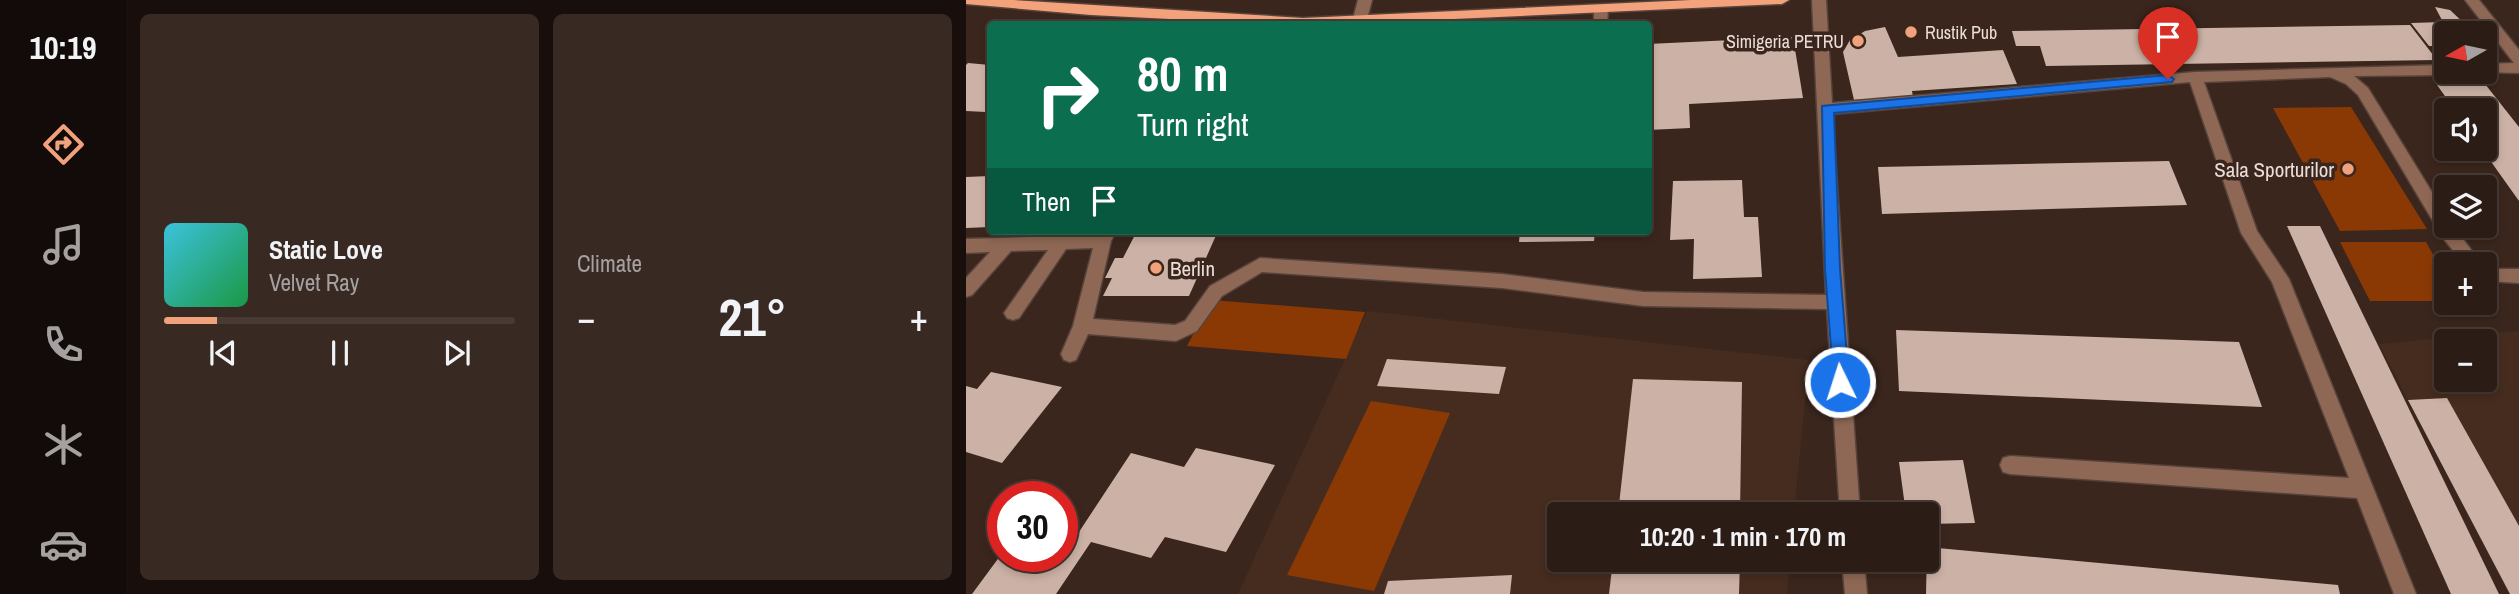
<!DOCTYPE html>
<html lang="en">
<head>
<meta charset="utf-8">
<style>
	body { margin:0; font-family:"Archivo Narrow",sans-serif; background:#382923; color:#f1f3f6; height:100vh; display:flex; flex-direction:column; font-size:26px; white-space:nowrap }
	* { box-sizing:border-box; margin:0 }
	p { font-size:23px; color:#a6a1a1 }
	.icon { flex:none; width:38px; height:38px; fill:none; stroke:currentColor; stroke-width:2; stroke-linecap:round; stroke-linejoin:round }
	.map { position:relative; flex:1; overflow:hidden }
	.panel { display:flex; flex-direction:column; gap:14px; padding:14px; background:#180f0c; width:840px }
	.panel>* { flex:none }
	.top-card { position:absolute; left:21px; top:21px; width:665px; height:214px; border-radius:7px; box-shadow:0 4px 10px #0003,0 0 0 2px #483a35; background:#0b6e4f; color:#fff; overflow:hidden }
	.needle { width:46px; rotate:261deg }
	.controls { position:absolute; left:1468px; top:21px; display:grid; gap:14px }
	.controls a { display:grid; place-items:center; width:63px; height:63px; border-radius:7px; background:#2c1c16; box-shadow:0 4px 10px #0003,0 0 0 2px #483a35; font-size:35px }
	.speed { position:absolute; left:21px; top:481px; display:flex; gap:14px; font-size:35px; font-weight:700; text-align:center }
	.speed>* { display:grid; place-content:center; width:91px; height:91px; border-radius:50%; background:#2c1c16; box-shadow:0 4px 10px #0003,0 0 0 2px #483a35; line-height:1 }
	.speed .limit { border:10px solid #d22; background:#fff; color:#111 }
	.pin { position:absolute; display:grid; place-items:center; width:60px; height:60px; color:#fff; margin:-72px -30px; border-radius:50% 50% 50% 0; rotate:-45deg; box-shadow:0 0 7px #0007 }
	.pin .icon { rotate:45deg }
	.me { position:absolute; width:77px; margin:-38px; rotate:356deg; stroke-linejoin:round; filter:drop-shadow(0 0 5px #0008) }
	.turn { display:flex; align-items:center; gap:24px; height:147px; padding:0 35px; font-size:32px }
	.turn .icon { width:91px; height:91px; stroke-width:2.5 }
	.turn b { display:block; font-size:49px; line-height:60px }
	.then { display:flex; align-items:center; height:66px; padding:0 35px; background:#0003; gap:14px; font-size:26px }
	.big { font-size:52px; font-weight:800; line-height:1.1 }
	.panel .card { flex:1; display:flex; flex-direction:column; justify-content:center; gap:10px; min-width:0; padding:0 24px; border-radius:10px; background:#382923 }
	.song { display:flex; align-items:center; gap:21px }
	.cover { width:84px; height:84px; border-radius:10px; background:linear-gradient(135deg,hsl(190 70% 55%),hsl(140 70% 35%)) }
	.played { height:7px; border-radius:4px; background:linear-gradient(90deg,#f1a17c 15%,#483a35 15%) }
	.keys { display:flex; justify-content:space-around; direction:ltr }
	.heat { display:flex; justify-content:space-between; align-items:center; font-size:38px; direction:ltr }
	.panel .tiles { flex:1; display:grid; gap:14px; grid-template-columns:repeat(2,1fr) }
	.trip { position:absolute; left:581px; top:502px; width:392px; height:70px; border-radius:7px; background:#2c1c16; box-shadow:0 4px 10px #0003,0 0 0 2px #483a35; font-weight:800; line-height:70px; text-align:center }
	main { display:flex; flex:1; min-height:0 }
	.tabs { display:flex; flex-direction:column; width:126px; justify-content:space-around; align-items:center; background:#120b09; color:#a6a1a1 }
	.tabs .icon { width:49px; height:49px }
	.tabs .on { color:#f1a17c }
	.tabs b { font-size:32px; color:#f1f3f6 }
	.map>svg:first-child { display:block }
</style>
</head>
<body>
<main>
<nav class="tabs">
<b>10:19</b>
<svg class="icon on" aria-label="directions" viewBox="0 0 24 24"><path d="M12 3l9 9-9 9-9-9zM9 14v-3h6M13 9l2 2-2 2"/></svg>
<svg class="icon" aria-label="music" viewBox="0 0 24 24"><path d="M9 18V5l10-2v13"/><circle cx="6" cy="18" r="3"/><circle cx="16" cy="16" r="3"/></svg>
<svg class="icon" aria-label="phone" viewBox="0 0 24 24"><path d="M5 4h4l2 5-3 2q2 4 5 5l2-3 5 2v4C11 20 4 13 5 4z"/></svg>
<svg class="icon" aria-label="climate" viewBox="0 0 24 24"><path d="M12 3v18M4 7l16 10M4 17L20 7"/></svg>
<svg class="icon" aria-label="car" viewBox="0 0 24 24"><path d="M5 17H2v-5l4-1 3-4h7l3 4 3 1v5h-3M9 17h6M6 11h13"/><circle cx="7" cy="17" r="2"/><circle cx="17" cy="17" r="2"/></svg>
</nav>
<section class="panel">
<div class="tiles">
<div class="card">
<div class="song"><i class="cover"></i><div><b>Static Love</b><p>Velvet Ray</p></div></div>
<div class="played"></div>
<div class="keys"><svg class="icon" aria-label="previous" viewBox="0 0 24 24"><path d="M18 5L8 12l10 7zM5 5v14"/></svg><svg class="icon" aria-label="pause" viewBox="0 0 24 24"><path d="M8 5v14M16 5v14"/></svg><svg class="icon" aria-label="next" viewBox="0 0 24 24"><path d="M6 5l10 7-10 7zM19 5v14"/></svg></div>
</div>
<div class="card"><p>Climate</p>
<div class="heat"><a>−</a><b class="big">21°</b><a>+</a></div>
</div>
</div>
</section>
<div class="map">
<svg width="1553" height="594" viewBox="0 0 1553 594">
	<rect width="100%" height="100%" fill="#3a261d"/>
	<g fill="#462c1f" fill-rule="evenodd">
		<polygon points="401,311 843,360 828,514 593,514 593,560 824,560 821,594 272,594"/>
		<path d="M 1553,331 L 1553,594 L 1543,594 L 1413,344 ZM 1480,341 L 1519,341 L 1519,380 L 1480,380 Z"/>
	</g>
	<g fill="#8a3905">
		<polygon points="1385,107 1461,229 1374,231 1307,108"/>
		<polygon points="1374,242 1460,242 1480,278 1480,301 1404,301"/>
		<polygon points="245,300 399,312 380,359 221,346"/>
		<polygon points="405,401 484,413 408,591 321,575"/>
	</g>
	<g fill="#ccb2a6">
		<polygon points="1469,7 1484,10 1500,25 1490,25 1496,33 1480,33 1480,46 1463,46 1445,23 1477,22"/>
		<polygon points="1444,25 1471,60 1080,66 1074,46 1050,46 1046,31"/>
		<polygon points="919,27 932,57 1037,50 1051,84 946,91 947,97 888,100 877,52 884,40 899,31"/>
		<polygon points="827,37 837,98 723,104 724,128 682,130 682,44"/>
		<polygon points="2,63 24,65 24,107 20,112 0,111 0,65"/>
		<polygon points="1519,84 1553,127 1553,201 1516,149 1519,149 1519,110 1489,110 1471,85"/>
		<polygon points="1203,161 1221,205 916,214 912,167"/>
		<polygon points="24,176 24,227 0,228 0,177"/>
		<polygon points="776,180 778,217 792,217 796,277 727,279 728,239 704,240 707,181"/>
		<polygon points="1321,226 1354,226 1533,594 1485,594"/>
		<polygon points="171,231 252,231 223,296 137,296 146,278 139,278 149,258 157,258"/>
		<polygon points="554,231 629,231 628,241 553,242"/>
		<polygon points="930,330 1273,342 1296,407 933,391"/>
		<polygon points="421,359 540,367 533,394 411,386"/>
		<polygon points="25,372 96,387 36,463 0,452 0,386 11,389"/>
		<polygon points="667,379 776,382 774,514 652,514"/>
		<polygon points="1481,398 1553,526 1553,594 1544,594 1442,400"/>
		<polygon points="230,448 309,465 260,552 199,537 185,558 125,542 90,594 6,594 37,552 37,556 96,556 96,532 111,535 165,453 218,467"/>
		<polygon points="997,460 1009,523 961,524 961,514 940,514 933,462"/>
		<polygon points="961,547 1372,585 1374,594 960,594"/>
		<polygon points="647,560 774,560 773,594 643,594"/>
		<polygon points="546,575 544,594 418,594 422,581"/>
	</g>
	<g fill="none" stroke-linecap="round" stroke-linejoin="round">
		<defs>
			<g id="minor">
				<polygon points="392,0 406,0 401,19 394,23 387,19"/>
				<polygon points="846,0 860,0 866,103 1229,72 1480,65 1480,72 1486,72 1480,75 1388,76 1402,88 1480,215 1480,226 1487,226 1516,264 1498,264 1477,238 1392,95 1380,84 1364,77 1238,82 1291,231 1323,279 1450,594 1428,594 1391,498 1044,474 1037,472 1034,465 1037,458 1044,456 1383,478 1306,282 1275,233 1224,82 866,114 894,514 874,514 861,309 677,306 536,288 296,272 256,296 231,331 210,341 122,334 110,360 104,362 98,360 95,354 107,326 127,248 100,249 53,318 47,320 41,318 38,313 82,250 45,251 6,295 0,297 0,278 24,252 0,253 0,239 132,235 134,231 150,231 145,241 127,319 209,325 219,321 244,286 294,258 536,274 677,292 860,295"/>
				<polygon points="1499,0 1513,0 1553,50 1553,73 1514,72 1519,72 1519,64 1548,63"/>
				<polygon points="635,6 642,10 641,24 628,24 628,10"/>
				<polygon points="1519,266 1527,269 1553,269 1553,283 1519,281"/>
				<polygon points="876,560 898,560 901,594 879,594"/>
			</g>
			<polygon id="major" points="0,0 47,0 337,18 725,0 823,0 816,4 376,24 302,24 125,15 0,4"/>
		</defs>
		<use href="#minor" stroke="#56433b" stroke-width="3"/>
		<use href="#major" stroke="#56433b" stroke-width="3"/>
		<use href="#minor" fill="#8f6855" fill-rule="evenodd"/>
		<use href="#major" fill="#f3a27c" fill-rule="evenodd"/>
	</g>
	<polygon fill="#1a73e8" stroke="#114b97" stroke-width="2" points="1202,75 1208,79 1206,82 868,113 874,269 883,382 880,387 874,389 868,387 859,269 856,106"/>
	<g fill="#f1a17c" stroke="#3a261d" stroke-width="2.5">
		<circle cx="945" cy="32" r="7"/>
		<circle cx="892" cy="41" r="7"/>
		<circle cx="1382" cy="169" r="7"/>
		<circle cx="190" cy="268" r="7"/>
	</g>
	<g text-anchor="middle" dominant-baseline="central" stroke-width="7" stroke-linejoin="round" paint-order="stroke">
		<g font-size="18" fill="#ebddd7" stroke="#3a261d" text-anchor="start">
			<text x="959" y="32">Rustik Pub</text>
			<text x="878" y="41" text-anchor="end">Simigeria PETRU</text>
		</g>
		<g font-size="21" fill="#ebddd7" stroke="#3a261d" text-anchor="end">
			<text x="1368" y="169">Sala Sporturilor</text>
			<text x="204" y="268" text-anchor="start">Berlin</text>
		</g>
	</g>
</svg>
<div class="controls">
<a><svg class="needle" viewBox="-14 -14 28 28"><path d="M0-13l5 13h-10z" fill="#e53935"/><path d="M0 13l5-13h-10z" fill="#a6a1a1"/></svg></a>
<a><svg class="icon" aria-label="sound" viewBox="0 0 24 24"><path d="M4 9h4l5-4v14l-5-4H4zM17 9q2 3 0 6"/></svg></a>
<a><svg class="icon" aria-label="layers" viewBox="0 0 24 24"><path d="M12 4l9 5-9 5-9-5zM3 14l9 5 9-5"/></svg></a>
<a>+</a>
<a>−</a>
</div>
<div class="speed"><div class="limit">30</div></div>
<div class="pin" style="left:1202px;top:79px;background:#d93025"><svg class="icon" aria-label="arrive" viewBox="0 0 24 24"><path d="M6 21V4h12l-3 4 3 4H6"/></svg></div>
<svg class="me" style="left:874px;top:382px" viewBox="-20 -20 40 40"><circle r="17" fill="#1a73e8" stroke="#fff" stroke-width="3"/><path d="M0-11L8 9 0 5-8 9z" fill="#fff"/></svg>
<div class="trip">10:20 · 1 min · 170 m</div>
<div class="top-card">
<div class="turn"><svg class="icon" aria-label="right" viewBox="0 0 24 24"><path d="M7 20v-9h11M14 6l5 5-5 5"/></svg><div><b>80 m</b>Turn right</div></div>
<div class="then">Then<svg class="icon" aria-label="arrive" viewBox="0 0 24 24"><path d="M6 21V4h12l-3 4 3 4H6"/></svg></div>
</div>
</div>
</main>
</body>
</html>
